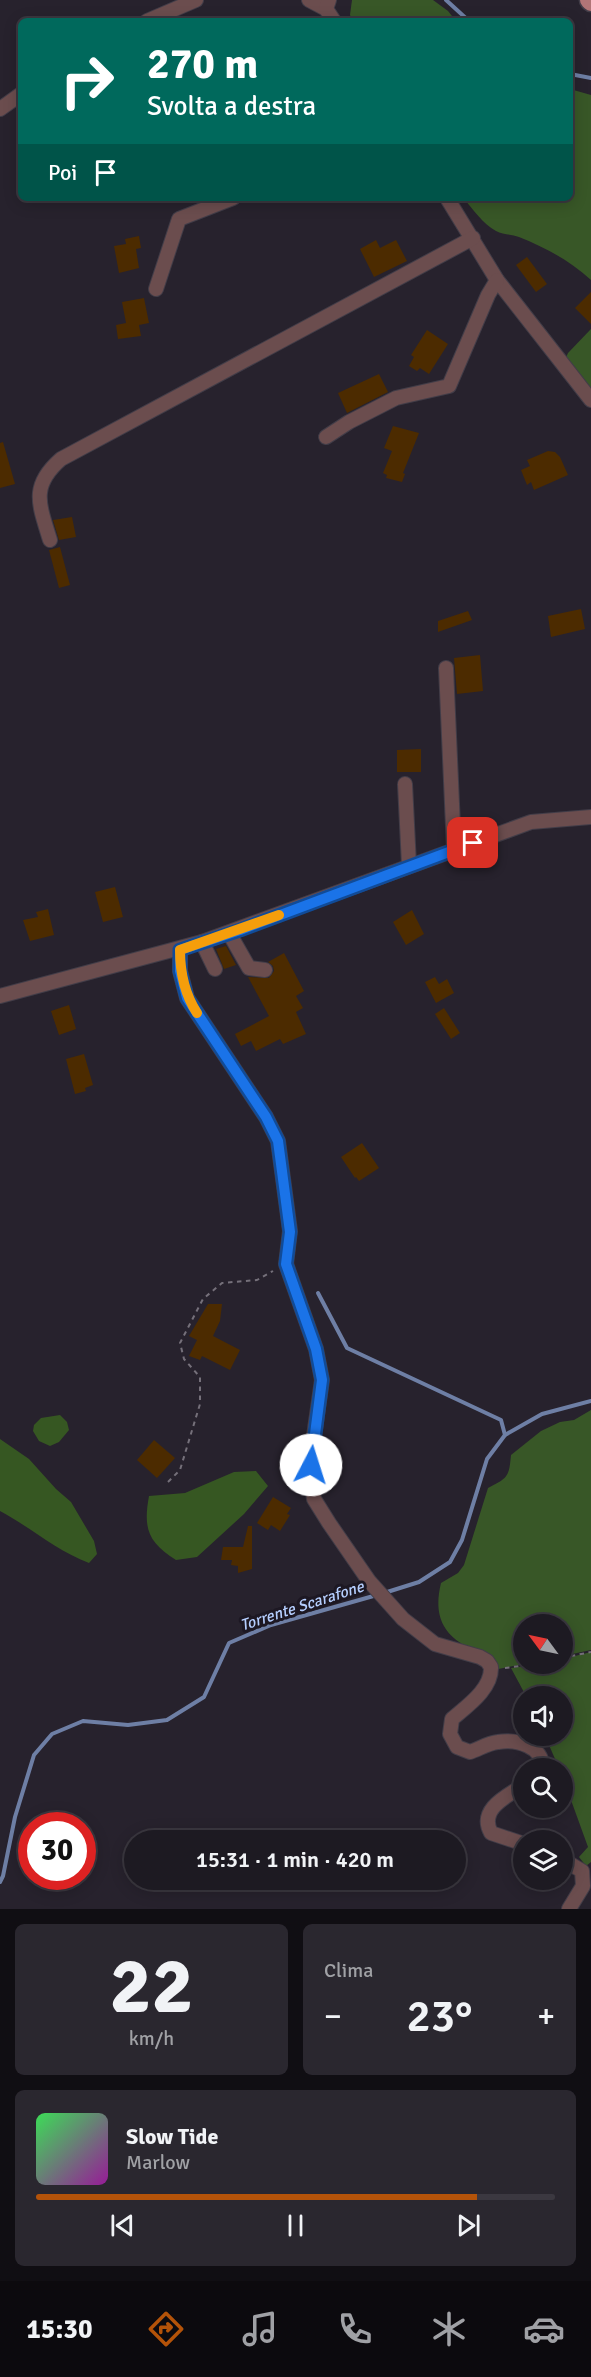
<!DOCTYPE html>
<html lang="it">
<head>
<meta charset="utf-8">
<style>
	body { margin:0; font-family:Signika,sans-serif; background:#2a272f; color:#f1f3f6; height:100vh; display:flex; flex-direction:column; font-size:22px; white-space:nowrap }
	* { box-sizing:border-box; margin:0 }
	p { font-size:20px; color:#a0a1a5 }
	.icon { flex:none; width:33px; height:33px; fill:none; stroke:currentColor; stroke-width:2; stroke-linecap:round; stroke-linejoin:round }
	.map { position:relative; height:1909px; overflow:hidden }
	.sheet { display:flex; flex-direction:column; gap:15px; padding:15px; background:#100e13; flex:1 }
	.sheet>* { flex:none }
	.banner { position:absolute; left:18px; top:18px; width:555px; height:183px; border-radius:9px; box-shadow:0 3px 15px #0003,0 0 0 2px #3b3840; background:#00695c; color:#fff; overflow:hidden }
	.needle { width:39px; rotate:303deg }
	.fabs { position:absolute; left:513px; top:1614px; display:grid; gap:12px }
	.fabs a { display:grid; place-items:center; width:60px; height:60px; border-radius:50%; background:#1d1a22; box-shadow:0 3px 15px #0003,0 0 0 2px #3b3840; font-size:30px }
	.speed { position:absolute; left:18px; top:1812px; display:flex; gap:12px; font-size:30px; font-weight:700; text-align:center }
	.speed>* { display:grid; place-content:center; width:78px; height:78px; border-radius:50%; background:#1d1a22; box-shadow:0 3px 15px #0003,0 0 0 2px #3b3840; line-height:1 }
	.speed .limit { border:9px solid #d22; background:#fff; color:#111 }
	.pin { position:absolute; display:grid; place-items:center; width:51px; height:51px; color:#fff; margin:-26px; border-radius:12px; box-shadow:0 3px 9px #0006 }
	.me { position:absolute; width:66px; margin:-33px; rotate:5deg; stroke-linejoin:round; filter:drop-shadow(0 0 4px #0008) }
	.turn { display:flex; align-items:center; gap:21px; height:126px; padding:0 30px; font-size:27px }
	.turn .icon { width:78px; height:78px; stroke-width:2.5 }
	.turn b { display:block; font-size:42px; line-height:51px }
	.then { display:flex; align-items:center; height:57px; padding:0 30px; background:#0003; gap:12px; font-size:22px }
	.big { font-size:45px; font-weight:600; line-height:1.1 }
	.sheet .card { flex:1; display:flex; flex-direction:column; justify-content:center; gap:9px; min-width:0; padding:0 21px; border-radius:9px; background:#2a272f }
	.sheet .dial { align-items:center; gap:0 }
	.dial b { font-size:78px; line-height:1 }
	.song { display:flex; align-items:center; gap:18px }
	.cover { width:72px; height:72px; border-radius:9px; background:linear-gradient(135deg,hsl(130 70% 55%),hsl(300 70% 35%)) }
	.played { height:6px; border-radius:3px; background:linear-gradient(90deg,#b45309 85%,#3b3840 85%) }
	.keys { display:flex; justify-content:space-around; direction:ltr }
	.heat { display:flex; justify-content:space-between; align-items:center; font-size:33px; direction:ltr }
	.sheet .tiles { flex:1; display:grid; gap:15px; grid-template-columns:1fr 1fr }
	.card:last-child { grid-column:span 2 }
	.trip { position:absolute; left:124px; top:1830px; width:342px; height:60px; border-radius:30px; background:#1d1a22; box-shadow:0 3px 15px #0003,0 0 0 2px #3b3840; font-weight:600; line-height:60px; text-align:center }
	.tabs { display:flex; height:96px; justify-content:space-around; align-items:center; background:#0c0a0e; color:#a0a1a5 }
	.tabs .icon { width:42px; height:42px }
	.tabs .active { color:#b45309 }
	.tabs b { font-size:27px; color:#f1f3f6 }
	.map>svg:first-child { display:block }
</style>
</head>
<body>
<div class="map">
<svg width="591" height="1909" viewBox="0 0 591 1909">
	<rect width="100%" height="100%" fill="#27222d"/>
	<g fill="#385727">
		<polygon points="352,0 433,0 448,11 456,21 353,21 350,15"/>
		<path d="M 570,89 L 591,95 L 591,280 C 569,260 546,248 519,237 C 512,234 503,235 496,231 C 483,224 473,209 463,198 L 570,198 Z"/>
		<polygon points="591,329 591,394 564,362 568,353"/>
		<path d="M 591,1410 L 591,1650 L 563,1656 L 562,1624 L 524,1624 L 524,1664 L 493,1670 C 482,1649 479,1655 462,1644 C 438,1629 435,1608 441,1583 L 458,1573 L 464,1565 L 488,1488 C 508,1478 509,1477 511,1455 L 541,1431 L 560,1422 L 574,1420 Z"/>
		<polygon points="591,1652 591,1862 586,1866 579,1857 588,1847 563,1778 562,1768 559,1768 545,1736 562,1736 562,1696 526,1696 511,1668 542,1664 562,1664 563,1659"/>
	</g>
	<g fill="#365722">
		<polygon points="60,1415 67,1422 69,1430 59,1442 50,1446 39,1441 33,1431 34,1425 41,1418"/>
		<path d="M 0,1439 L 29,1459 L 56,1489 L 71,1502 L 94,1541 L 97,1554 L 89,1563 C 57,1551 30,1527 0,1511 Z"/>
		<path d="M 256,1471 L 268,1486 L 244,1514 L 197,1557 L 176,1560 C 148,1542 143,1529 149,1496 L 185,1493 L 234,1472 Z"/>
	</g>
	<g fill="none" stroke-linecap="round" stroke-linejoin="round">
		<g stroke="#6e7fa5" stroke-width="4">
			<polyline points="446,0 469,21"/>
			<polyline points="570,74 591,78"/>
			<polyline points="318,1293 347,1348 501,1420 505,1435"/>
			<polyline points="384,1593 419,1582 450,1562 462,1540 487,1459 505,1435 542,1414 591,1401"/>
			<polyline points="0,1882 3,1876 15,1817 34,1755 52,1734 83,1721 128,1725 167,1720 204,1697 229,1643 271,1625 377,1595"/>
		</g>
	</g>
	<g fill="#4c2b00">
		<polygon points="139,236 141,248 136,249 139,268 119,273 114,246 126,244 125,239"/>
		<polygon points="376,240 380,248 396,240 407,261 374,277 360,249"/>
		<polygon points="527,257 547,284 536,292 516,265"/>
		<polygon points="591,292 591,324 575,308"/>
		<polygon points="144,298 149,323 139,325 141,336 118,339 116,325 126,323 122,302"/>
		<polygon points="427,330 448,344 429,374 420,368 417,371 409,366 414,357 411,355"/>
		<polygon points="379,374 388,392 347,413 338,393"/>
		<polygon points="393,426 419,433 403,473 405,474 402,482 386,478 387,475 383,473 392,451 384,448"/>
		<polygon points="3,442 15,484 0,488 0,443"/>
		<polygon points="548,451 555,452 560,457 568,475 534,490 531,482 527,485 521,470 530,466 527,460"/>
		<polygon points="72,517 76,537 59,540 53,520"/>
		<polygon points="60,547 70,585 59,588 49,550"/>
		<polygon points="581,609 585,629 551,637 548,616"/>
		<polygon points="468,611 472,620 438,632 438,621"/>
		<polygon points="480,655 483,691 457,694 454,658"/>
		<polygon points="421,749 421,772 397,772 397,750"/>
		<polygon points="115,887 123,917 103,922 95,892"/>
		<polygon points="48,909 54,935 30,941 23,920 38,917 36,912"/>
		<polygon points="412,910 424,934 406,945 393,922"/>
		<polygon points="226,946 236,965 224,969 216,949"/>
		<polygon points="284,953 304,991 296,996 303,1008 296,1012 306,1034 283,1044 280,1039 256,1051 251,1041 241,1046 235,1034 269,1016 248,977 269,978 274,971 273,966 268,962"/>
		<polygon points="435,977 439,984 447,979 454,993 436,1003 425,982"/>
		<polygon points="69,1005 76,1029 59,1035 51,1011"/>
		<polygon points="444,1008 460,1033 451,1039 435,1014"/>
		<polygon points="84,1054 93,1085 85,1088 86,1091 75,1094 66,1059"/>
		<polygon points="362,1143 379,1168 359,1181 356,1177 355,1178 341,1157"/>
		<polygon points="208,1304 222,1304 220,1321 213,1336 240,1350 230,1370 202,1356 200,1360 189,1356 197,1340 189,1336"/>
		<polygon points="154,1440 175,1458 157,1478 137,1460"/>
		<polygon points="273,1497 291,1508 287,1514 290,1515 280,1531 271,1525 268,1530 257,1523"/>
		<polygon points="248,1526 252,1526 252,1569 238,1573 238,1566 231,1565 232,1560 221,1560 223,1547 243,1547"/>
	</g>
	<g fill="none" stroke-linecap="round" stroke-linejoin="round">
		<defs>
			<g id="minor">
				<polyline points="309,0 326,9"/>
				<polyline points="329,0 326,9 334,21"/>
				<polyline points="147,21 196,0"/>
				<polyline points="0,109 21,94"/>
				<polyline points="447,198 497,280 591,400"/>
				<polyline points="156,289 179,219 233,198"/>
				<polyline points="326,437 349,422 396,398 449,386 488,295 497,280"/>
				<path d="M 50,540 C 39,504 30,486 61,459 L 473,238"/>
				<polyline points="446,668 454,849"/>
				<polyline points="405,784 409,865"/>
				<polyline points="229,933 249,968 265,970"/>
				<polyline points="202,942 215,969"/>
				<path d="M 180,949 L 180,971 L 187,998 L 266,1117 L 278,1141 L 290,1231 L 286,1264 L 316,1349 L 322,1380 L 312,1450 L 311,1479 L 314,1499 L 329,1523 L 369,1581 L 403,1619 L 435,1644 L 480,1657 L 487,1661 L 491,1667 C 492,1689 467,1706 452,1719 L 450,1734 L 457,1747 L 470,1752 C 479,1749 488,1743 498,1742 C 516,1739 544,1746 542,1768"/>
				<polyline points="0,996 202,942 531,822 591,817"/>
				<path d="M 524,1785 C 507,1796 478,1809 491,1833 L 524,1844"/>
				<polyline points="562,1859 582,1871 583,1886 569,1909"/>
			</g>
			<polyline id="major" points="589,0 591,2"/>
		</defs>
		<use href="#minor" stroke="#423d48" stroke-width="16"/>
		<use href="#major" stroke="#423d48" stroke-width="21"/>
		<g stroke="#75707a" stroke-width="2" stroke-dasharray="4.5 4.5" stroke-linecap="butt">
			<polyline points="168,1482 180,1470 200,1404 200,1377 184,1359 180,1343 203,1299 222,1283 257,1280 273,1271"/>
			<polyline points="562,1658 591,1652"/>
			<polyline points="505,1668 535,1664"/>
		</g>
		<use href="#minor" stroke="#6b4d4e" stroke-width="14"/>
		<use href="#major" stroke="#b17577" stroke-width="18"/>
	</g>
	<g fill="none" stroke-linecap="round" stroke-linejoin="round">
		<defs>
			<polyline id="route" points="311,1465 322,1380 316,1349 286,1264 290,1232 278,1141 266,1117 187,998 180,971 180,950 240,930 473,843"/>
		</defs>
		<use href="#route" stroke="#114b97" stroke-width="15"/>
		<use href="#route" stroke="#1a73e8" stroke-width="10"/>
		<path stroke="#f59e0b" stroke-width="10" d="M 197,1013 C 184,993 180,973 180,950 L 279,915"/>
	</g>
	<g text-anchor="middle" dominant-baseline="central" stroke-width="6" stroke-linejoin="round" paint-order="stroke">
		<g font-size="16" font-style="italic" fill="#b5cefe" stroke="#1d1823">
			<text transform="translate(302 1606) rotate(-18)">Torrente Scarafone</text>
		</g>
	</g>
</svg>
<div class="fabs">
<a><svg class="needle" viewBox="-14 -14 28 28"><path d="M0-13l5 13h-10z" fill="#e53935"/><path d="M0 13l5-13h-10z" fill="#a0a1a5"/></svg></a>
<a><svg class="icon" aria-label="sound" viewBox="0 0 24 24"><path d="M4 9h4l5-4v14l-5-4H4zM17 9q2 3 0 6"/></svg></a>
<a><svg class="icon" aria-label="search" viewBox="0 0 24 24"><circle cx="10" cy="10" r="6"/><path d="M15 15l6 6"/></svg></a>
<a><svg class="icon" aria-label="layers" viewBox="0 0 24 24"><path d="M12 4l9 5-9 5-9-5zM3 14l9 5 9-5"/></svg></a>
</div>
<div class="speed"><div class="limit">30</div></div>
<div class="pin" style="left:473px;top:843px;background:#d93025"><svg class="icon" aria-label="arrive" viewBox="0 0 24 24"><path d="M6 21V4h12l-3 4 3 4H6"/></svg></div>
<svg class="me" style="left:311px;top:1465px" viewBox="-20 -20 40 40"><circle r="19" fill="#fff"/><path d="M0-13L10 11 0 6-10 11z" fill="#1a73e8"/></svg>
<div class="trip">15:31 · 1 min · 420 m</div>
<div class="banner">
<div class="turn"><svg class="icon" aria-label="right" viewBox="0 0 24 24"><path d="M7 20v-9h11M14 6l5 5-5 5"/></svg><div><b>270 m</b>Svolta a destra</div></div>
<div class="then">Poi<svg class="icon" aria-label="arrive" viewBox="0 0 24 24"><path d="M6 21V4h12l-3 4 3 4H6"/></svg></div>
</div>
</div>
<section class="sheet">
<div class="tiles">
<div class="card dial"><b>22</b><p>km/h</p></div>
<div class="card"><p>Clima</p>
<div class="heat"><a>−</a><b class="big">23°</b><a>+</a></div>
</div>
<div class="card">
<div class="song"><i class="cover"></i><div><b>Slow Tide</b><p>Marlow</p></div></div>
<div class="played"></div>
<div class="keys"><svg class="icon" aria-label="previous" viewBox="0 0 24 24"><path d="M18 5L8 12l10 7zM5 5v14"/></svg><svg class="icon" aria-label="pause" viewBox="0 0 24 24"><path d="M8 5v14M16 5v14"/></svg><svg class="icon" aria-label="next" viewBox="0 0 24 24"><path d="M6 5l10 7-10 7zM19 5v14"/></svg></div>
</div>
</div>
</section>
<nav class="tabs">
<b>15:30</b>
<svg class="icon active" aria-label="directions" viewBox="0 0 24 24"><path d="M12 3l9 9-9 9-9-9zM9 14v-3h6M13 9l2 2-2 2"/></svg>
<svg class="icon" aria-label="music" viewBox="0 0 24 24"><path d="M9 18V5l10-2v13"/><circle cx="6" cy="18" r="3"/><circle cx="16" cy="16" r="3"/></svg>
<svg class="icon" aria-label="phone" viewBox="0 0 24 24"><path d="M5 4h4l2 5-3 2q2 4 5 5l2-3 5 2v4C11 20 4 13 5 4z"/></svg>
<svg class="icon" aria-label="climate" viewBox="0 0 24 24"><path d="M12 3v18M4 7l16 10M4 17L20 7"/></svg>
<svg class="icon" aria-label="car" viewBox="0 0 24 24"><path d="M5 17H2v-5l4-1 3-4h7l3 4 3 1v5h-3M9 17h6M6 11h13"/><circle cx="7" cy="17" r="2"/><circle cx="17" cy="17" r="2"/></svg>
</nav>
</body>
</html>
